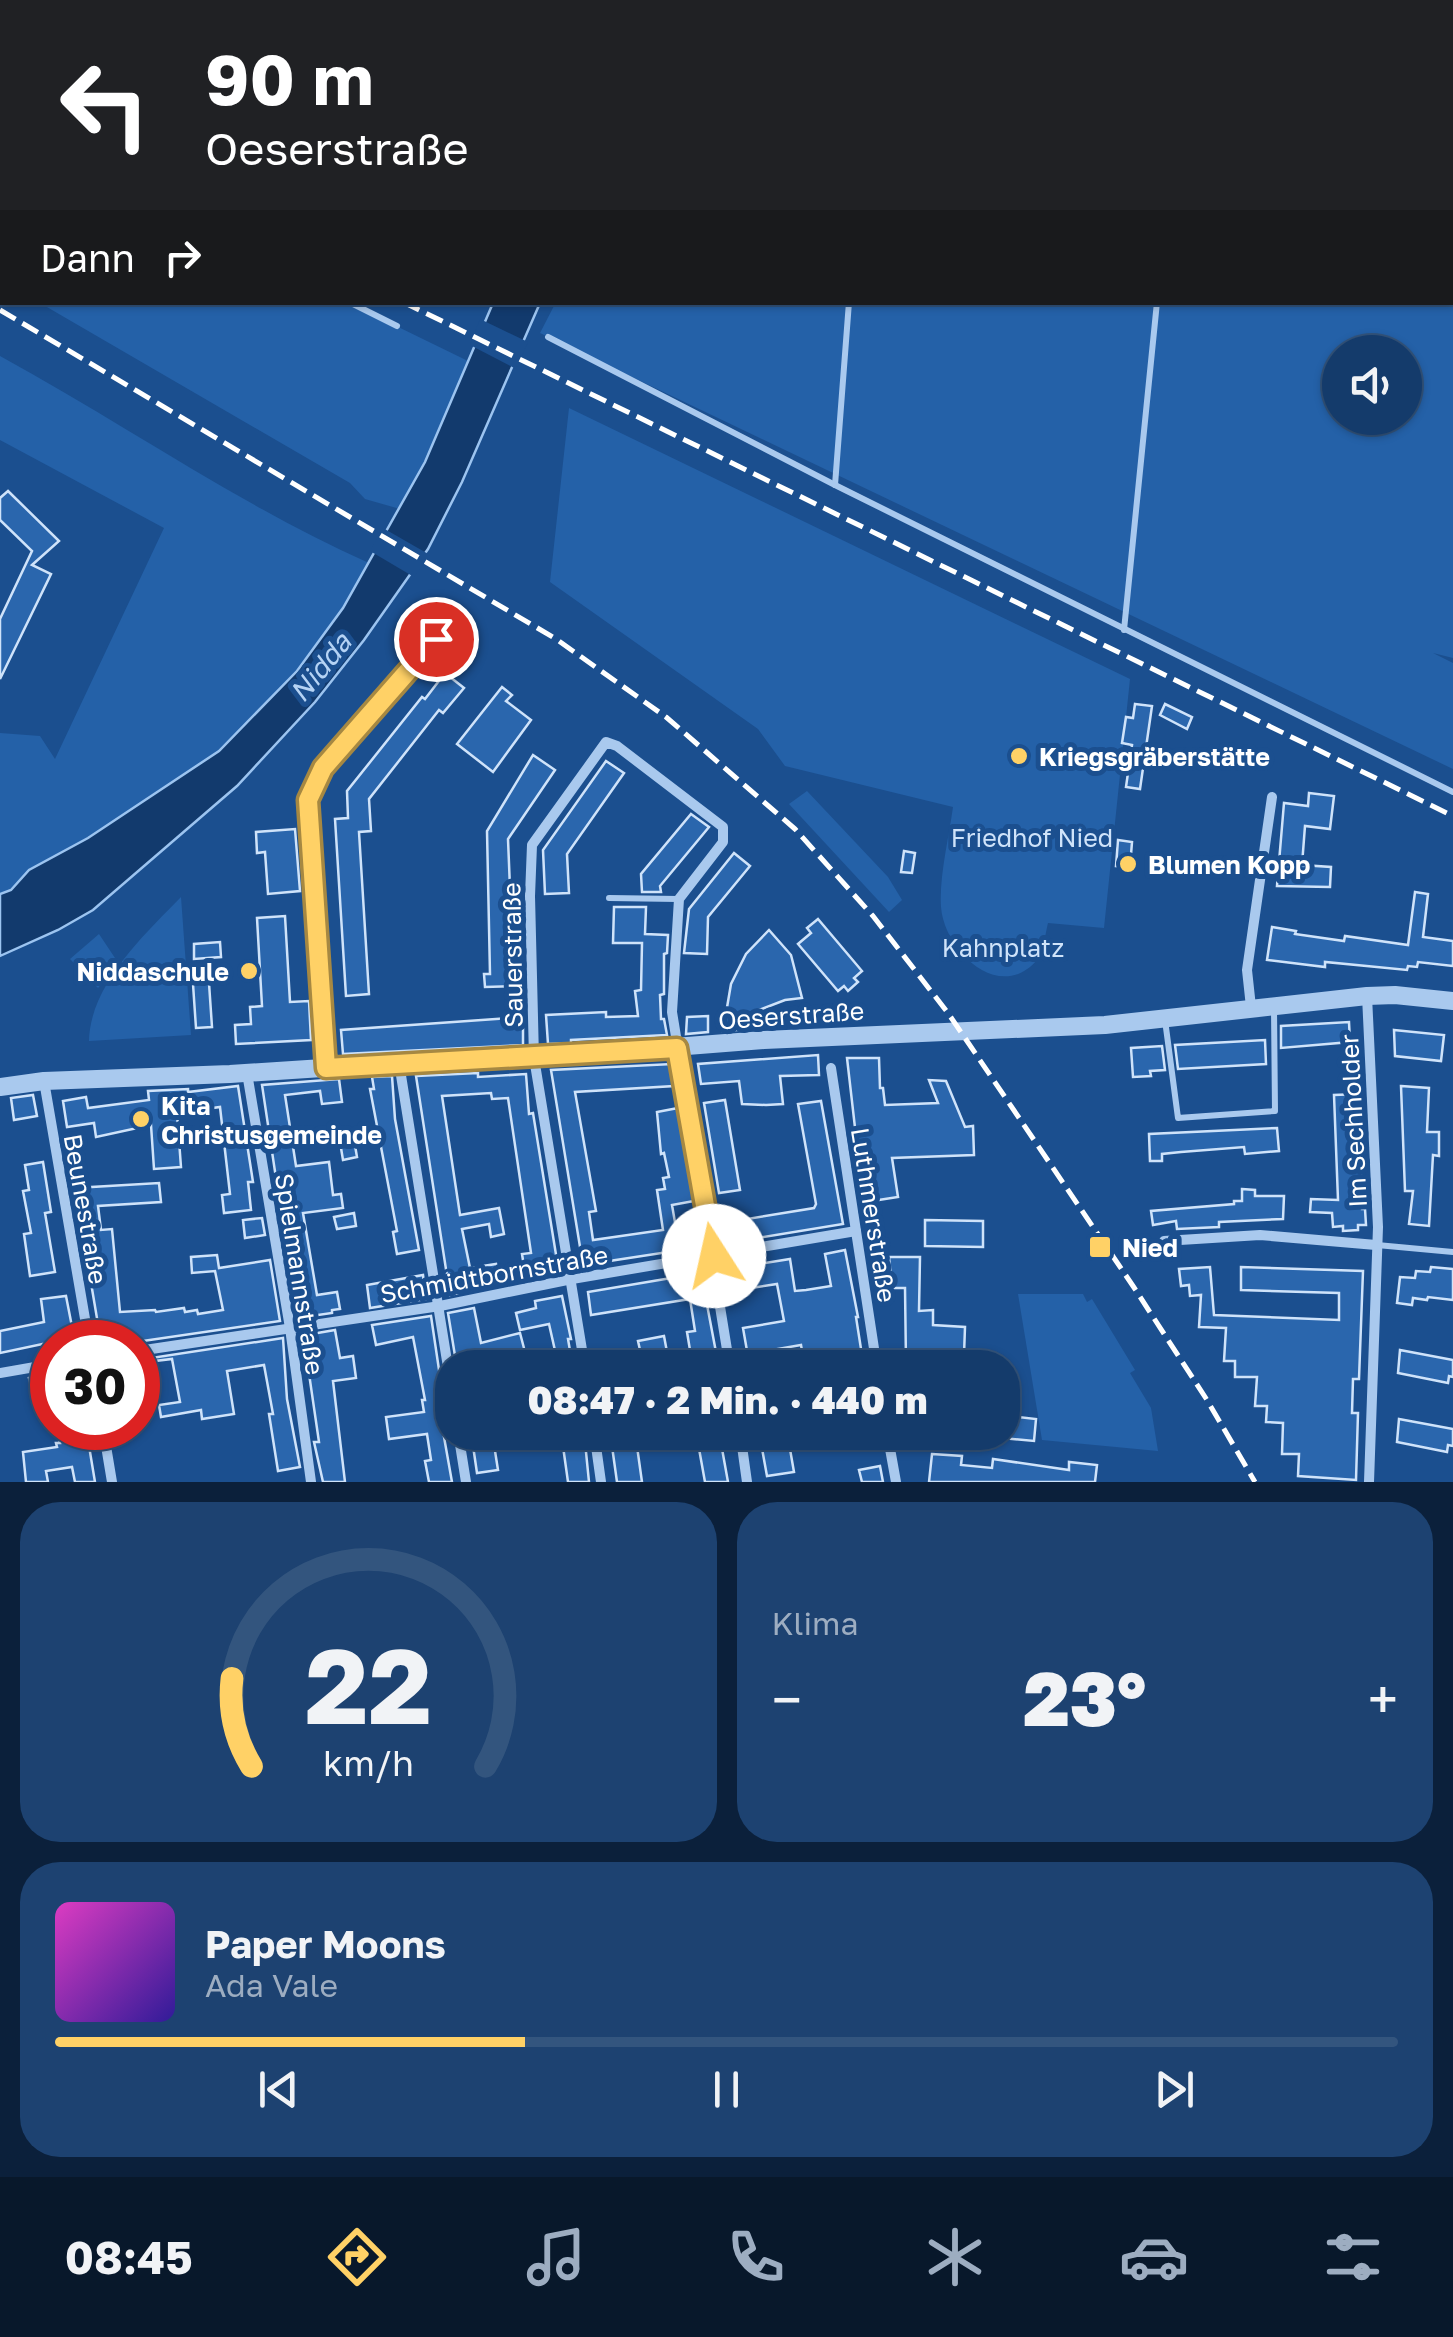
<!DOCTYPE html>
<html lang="de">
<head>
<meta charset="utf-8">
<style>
	body { margin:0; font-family:"Golos Text",sans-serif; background:#1d4271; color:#f1f3f6; height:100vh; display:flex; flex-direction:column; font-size:38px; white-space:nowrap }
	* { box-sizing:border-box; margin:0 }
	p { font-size:32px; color:#9dadc1 }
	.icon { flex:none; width:55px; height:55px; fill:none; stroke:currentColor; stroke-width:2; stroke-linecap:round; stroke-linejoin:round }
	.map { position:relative; height:1482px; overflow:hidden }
	.sheet { display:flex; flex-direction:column; gap:20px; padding:20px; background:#0b203b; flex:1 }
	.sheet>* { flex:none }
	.banner { position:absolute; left:0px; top:0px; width:1455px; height:305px; box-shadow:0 2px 8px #0004,0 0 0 2px #33557e; background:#202124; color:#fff; overflow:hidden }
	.controls { position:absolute; left:1322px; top:335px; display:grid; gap:20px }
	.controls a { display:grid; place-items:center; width:100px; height:100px; border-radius:50%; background:#143b6b; box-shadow:0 2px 8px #0004,0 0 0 2px #33557e; font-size:50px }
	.speed { position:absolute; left:30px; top:1320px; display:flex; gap:20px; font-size:50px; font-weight:700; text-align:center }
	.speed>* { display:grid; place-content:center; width:130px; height:130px; border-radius:50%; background:#143b6b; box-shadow:0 2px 8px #0004,0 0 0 2px #33557e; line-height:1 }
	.speed .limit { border:15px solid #d22; background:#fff; color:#111 }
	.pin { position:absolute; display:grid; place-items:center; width:85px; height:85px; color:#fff; margin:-42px; border:5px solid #fff; border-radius:50%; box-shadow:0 2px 10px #0007 }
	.me { position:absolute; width:110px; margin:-55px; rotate:350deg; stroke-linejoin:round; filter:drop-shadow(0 0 8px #0008) }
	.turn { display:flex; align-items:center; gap:35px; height:210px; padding:0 40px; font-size:45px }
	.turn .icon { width:130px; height:130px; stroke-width:2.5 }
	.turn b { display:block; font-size:70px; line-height:85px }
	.then { display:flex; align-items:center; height:95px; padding:0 40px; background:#0003; gap:20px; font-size:38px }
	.big { font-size:75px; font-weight:800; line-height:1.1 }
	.sheet .widget { flex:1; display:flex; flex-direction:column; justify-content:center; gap:15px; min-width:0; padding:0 35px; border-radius:40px; background:#1d4271 }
	.sheet .dial { align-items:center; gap:0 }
	.dial svg { height:260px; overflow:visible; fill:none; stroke:#33557e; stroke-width:7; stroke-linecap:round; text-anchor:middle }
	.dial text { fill:#f1f3f6; stroke:none }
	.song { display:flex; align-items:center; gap:30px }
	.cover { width:120px; height:120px; border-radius:15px; background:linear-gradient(135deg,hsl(310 70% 55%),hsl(250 70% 35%)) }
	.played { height:10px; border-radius:5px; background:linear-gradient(90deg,#ffd166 35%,#33557e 35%) }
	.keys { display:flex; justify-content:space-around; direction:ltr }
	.heat { display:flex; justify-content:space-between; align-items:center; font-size:55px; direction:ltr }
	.sheet .tiles { flex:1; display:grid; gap:20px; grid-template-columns:1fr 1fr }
	.widget:last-child { grid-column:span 2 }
	.trip { position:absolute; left:435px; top:1350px; width:585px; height:100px; border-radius:40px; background:#143b6b; box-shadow:0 2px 8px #0004,0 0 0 2px #33557e; font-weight:800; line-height:100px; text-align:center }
	.tabs { display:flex; height:160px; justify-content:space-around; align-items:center; background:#08182b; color:#9dadc1 }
	.tabs .icon { width:70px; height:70px }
	.tabs .selected { color:#ffd166 }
	.tabs b { font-size:45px; color:#f1f3f6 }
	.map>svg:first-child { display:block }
</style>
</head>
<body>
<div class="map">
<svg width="1453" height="1482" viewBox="0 0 1453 1482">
	<rect width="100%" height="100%" fill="#1b4f8f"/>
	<g fill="#2461a8" fill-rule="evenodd">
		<path d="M 663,0 L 1453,0 L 1453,658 L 1433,653 L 1453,663 L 1453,769 L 540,333 L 556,302 L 1452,302 L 1452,2 L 662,2 ZM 1340,352 L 1405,352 L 1405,418 L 1340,418 Z"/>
		<polygon points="40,303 349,303 468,361 425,462 400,509 365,499 350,483"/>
		<path d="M 0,356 C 123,423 241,506 369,563 L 343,609 L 297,671 L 219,751 L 88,838 L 29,870 L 11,890 L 0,894 L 0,733 L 40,736 L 55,759 L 164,528 L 0,440 Z"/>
		<path d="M 569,408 L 1130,679 L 1104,928 L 1048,923 C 1045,934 1044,951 1037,960 C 999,1004 944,950 941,907 C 939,877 949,837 953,807 L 785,766 L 758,729 L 550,582 Z"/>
		<polygon points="807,791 888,877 902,900 889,912 789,804"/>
		<path d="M 181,897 L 191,1035 L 89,1041 C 90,985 144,935 181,897 Z"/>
		<polygon points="99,934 119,964 98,988 70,959"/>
		<polygon points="1018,1294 1083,1294 1087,1302 1092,1299 1135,1370 1130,1373 1151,1408 1158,1451 1042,1440"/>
	</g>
	<polygon fill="#123a6d" stroke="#9cc4f0" stroke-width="2.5" points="493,303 540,303 462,482 428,549 364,640 315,702 237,786 93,910 58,930 0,956 0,894 11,890 29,870 88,838 219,751 297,671 343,608 425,462"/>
	<g fill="#1b4f8f">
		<polygon points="480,319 528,342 516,369 470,345"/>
		<polygon points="383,528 430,555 414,577 370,551"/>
	</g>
	<g fill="#2a66ad" stroke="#cfe3fa" stroke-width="2.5">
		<polygon points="8,491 59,541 32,565 51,574 0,679 0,619 32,551 0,520 0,498"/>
		<polygon points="445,673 464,688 443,713 439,710 369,799 371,831 359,832 369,994 346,996 335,819 348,818 347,791 422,697 425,699"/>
		<polygon points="502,687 512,695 506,701 531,720 493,772 457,744"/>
		<polygon points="1135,704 1152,706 1140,789 1126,787 1132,745 1122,743 1126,717 1133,718"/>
		<polygon points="1165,704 1192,717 1187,729 1160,715"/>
		<polygon points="533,755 555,770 508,839 514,986 485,987 484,974 490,974 487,831"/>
		<polygon points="606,761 624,773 567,854 569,893 545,894 543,850"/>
		<polygon points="1309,793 1334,796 1330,829 1305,826 1302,865 1331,867 1330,887 1277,886 1284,803 1308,806"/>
		<polygon points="691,814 709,827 660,886 661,892 642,892 641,874"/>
		<polygon points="295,829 300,891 268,894 265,852 257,853 256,832"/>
		<polygon points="1118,840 1132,842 1130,867 1116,866"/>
		<polygon points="904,851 915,853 912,873 901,872"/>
		<polygon points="734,853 750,866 708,917 707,954 684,953 689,909"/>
		<polygon points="1415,892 1428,894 1423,937 1453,941 1453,966 1418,962 1417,967 1408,966 1407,970 1325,962 1325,967 1267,960 1272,927 1296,931 1295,934 1344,941 1345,936 1408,945"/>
		<polygon points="614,907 646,907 645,934 668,935 667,953 664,954 664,994 660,995 661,1019 664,1019 667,1035 571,1040 571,1043 548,1044 546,1015 606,1012 606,1017 638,1016 635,991 641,990 642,943 613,943"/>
		<polygon points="285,916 290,1002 309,1001 311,1040 236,1044 235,1025 251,1024 250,1007 262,1006 257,918"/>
		<polygon points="818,919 862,971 854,978 858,982 848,991 844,986 838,991 798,944 811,933 807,928"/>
		<polygon points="769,930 791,955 802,998 785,1000 746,1015 747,1029 723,1031 731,984 746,954"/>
		<polygon points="220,942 221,957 194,959 194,944"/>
		<polygon points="209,983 212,1027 196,1028 193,984"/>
		<polygon points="708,1016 708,1032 686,1034 687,1017"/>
		<polygon points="523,1017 523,1045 343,1054 341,1030"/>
		<polygon points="1349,1022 1350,1042 1281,1048 1281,1026"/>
		<polygon points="1394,1030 1444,1035 1441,1061 1395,1056"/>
		<polygon points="1265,1040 1266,1064 1178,1069 1175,1045"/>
		<polygon points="1162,1046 1165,1070 1150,1071 1151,1076 1133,1077 1131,1048"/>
		<polygon points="818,1055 819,1075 780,1076 783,1104 766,1105 742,1104 739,1081 701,1084 698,1064"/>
		<polygon points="847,1058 879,1058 880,1088 883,1088 885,1105 938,1103 929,1080 946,1081 965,1127 973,1126 974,1155 892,1158 898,1197 872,1201 869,1178 861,1180"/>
		<polygon points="672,1064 674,1086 575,1092 596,1211 589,1212 593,1240 663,1230 657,1190 665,1189 663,1178 669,1177 664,1153 661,1154 657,1112 678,1108 694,1201 672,1205 676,1228 697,1225 701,1247 583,1265 551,1070"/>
		<polygon points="478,1073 478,1077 526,1074 529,1114 533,1113 559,1273 526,1279 522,1254 531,1253 508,1098 492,1099 491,1093 442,1096 460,1215 499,1208 504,1234 491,1237 489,1224 462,1229 470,1268 496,1264 499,1283 450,1295 416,1076"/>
		<polygon points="392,1076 395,1119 419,1250 397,1254 393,1232 397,1231 370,1089 374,1089 372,1077"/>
		<polygon points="339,1079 342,1102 322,1104 320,1091 285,1095 296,1166 329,1162 333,1195 341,1194 343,1208 303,1213 317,1295 337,1292 340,1309 332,1310 332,1313 297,1318 262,1085"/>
		<polygon points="238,1086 253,1182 248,1182 251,1210 224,1213 222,1195 230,1194 220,1107 177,1113 181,1167 154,1169 151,1125 96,1137 94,1123 67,1127 63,1101 86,1097 88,1108 149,1100 148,1091 188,1089 188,1092"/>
		<polygon points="1401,1086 1429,1088 1427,1132 1439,1132 1439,1156 1433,1155 1429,1226 1409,1224 1413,1191 1405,1191"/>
		<polygon points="1359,1094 1362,1209 1365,1209 1366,1225 1358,1225 1358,1230 1343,1231 1343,1226 1333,1227 1332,1213 1310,1212 1311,1199 1338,1200 1334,1095"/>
		<polygon points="33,1095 37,1116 14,1120 11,1098"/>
		<polygon points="725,1100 740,1190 719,1193 704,1103"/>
		<polygon points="821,1101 843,1224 726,1243 723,1223 814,1208 816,1204 798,1104"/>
		<polygon points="1277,1128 1279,1151 1245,1154 1244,1147 1181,1152 1162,1154 1162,1161 1150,1161 1149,1134"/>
		<polygon points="353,1134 357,1157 343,1160 339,1136"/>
		<polygon points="43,1162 51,1212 45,1213 55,1272 30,1276 24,1234 31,1233 23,1191 29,1190 25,1165"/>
		<polygon points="159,1183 161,1202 98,1206 101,1230 112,1229 120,1312 155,1310 156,1312 184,1308 185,1312 197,1310 198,1314 223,1310 215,1271 192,1273 191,1257 217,1255 219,1268 270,1260 280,1321 136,1342 101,1342 75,1188"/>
		<polygon points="1242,1189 1255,1190 1255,1196 1284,1196 1283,1219 1219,1222 1219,1227 1177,1229 1176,1221 1153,1225 1151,1211 1234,1204 1234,1201 1242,1201"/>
		<polygon points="354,1213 356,1226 337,1229 334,1217"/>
		<polygon points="262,1218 265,1235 245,1238 243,1220"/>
		<polygon points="925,1220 983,1221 983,1247 925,1246"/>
		<polygon points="845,1250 858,1317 856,1317 864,1368 805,1368 801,1345 772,1350 775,1368 750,1368 743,1328 784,1321 777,1284 732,1291 729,1269 790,1259 795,1291 806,1290 831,1286 825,1254"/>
		<polygon points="889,1257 920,1257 919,1311 933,1310 933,1325 965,1327 964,1355 934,1354 934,1362 906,1363 905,1288 892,1288"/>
		<polygon points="1210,1267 1214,1315 1339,1320 1339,1293 1241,1290 1241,1267 1363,1271 1359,1379 1353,1379 1352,1413 1358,1413 1356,1480 1298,1476 1299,1454 1282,1454 1283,1423 1266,1422 1267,1406 1255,1406 1257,1377 1235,1377 1235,1361 1224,1361 1226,1328 1199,1327 1201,1295 1190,1296 1189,1285 1181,1286 1179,1269"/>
		<polygon points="1431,1267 1453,1269 1453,1300 1428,1297 1427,1300 1413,1298 1412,1305 1397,1303 1400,1277 1415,1278 1416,1271 1430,1272"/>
		<polygon points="701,1273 719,1368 693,1368 687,1332 695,1331 690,1299 591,1315 588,1292"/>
		<polygon points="423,1275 426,1299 370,1308 367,1285"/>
		<polygon points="66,1296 75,1342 52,1342 0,1353 0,1331 44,1322 41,1299"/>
		<polygon points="562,1296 571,1339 568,1339 573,1368 551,1368 549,1356 556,1355 549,1324 520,1330 516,1313 536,1308 535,1301"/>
		<polygon points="474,1308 481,1343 520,1333 525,1352 483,1363 484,1368 457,1368 448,1313"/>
		<polygon points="431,1316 449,1437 444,1437 452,1482 429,1482 425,1461 431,1460 427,1434 389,1439 386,1417 424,1412 422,1400 425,1400 413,1337 376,1345 372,1325"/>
		<polygon points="335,1330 340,1358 353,1356 356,1378 333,1381 345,1482 323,1482 314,1442 319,1442 306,1353 302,1354 300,1336"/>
		<polygon points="664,1336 670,1368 644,1368 638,1341"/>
		<polygon points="283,1338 287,1399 300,1467 278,1471 269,1414 273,1414 264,1365 227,1371 234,1414 202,1419 201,1410 161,1417 159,1405 180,1402 172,1359 138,1363 138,1360"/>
		<polygon points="1400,1350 1453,1360 1453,1377 1449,1376 1448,1383 1398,1373"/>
		<polygon points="47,1374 51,1400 34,1403 29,1378"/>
		<polygon points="1002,1415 1036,1419 1034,1441 1002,1438"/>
		<polygon points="1399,1419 1453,1429 1453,1446 1448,1445 1447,1452 1397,1442"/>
		<polygon points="57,1428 86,1428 95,1482 75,1482 72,1467 46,1471 48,1482 26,1482 23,1452 57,1447 56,1443 60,1443"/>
		<polygon points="471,1432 492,1432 498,1470 477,1473"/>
		<polygon points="561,1432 584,1432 589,1482 568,1482"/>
		<polygon points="610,1432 635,1432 642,1482 617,1482"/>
		<polygon points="696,1432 719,1432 728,1482 705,1482"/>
		<polygon points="759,1432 787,1432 794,1472 767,1476"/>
		<polygon points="932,1454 962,1456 961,1465 992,1468 993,1459 1069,1470 1069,1462 1097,1465 1095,1482 929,1482"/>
		<polygon points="880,1466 883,1482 862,1482 859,1470"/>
	</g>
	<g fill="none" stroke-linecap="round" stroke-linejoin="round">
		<g stroke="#a9c9ee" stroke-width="6">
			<polyline points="0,135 2,137"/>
			<polyline points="349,302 397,326"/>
			<polyline points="548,337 835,485 1453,792"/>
			<polyline points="835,485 849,302"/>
			<polyline points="1124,630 1157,302"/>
			<polyline points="609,898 678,899"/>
			<polyline points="1165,1020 1178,1118 1275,1111 1274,1009"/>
			<polyline points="1377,1245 1453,1252"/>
		</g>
		<g stroke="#a9c9ee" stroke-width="10">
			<polyline points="1367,996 1378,1227 1369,1482"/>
			<polyline points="1251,1007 1247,970 1272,797"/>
			<polyline points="399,1063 452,1392"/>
			<polyline points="326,1068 308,800 323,768 436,639"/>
			<polyline points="831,1068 877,1368"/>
			<polyline points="247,1073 290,1328 311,1482"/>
			<polyline points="44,1081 89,1342"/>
			<polyline points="1164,1241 1260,1235 1376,1245"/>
			<polyline points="138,1351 440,1306 572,1279 856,1231"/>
			<polyline points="585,1368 534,1058 530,896 532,845 606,742 617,746 723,827 723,842 679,899 672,1012 730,1368"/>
			<polyline points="0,1373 52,1364"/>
			<polyline points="103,1428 112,1482"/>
			<polyline points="458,1432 466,1482"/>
			<polyline points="594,1432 601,1482"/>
			<polyline points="740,1432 747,1482"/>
			<polyline points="887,1432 896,1482"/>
		</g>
		<polyline stroke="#a9c9ee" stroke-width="18" points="0,1087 44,1081 230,1074 399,1063 534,1058 764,1040 1105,1025 1367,996 1395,995 1453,1001"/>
		<g stroke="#fff" stroke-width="5" stroke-dasharray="18 8" stroke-linecap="butt">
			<polyline points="0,107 2,108"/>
			<polyline points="403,302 1453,816"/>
			<polyline points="0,310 556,639 666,717 795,829 873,916 948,1013 1133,1286 1207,1400 1255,1482"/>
		</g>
	</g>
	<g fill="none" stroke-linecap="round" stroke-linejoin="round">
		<defs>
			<polyline id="route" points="436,639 323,768 308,800 326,1068 677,1048 714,1256"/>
		</defs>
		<use href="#route" stroke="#a68842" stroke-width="25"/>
		<use href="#route" stroke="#ffd166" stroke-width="18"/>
	</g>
	<g fill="#ffd166" stroke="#1b4f8f" stroke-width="4">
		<circle cx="1019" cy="756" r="10"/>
		<circle cx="1128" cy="864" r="10"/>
		<circle cx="249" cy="971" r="10"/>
		<circle cx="141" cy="1119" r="10"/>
		<rect x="1088" y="1235" width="24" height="24" rx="5"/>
	</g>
	<g text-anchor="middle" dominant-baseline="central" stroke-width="10" stroke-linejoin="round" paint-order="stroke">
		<g font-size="25" font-weight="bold" fill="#fff" stroke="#1b4f8f" text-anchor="start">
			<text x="1039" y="756">Kriegsgräberstätte</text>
			<text x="1148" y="864">Blumen Kopp</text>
			<text x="229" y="971" text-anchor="end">Niddaschule</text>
			<text x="161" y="1105">Kita<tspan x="161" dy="29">Christusgemeinde</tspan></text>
			<text x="1122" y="1247">Nied</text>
		</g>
		<g font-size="25" fill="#cfe3fa" stroke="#1b4f8f">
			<text x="1032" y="837">Friedhof Nied</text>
			<text x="1003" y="947">Kahnplatz</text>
		</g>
		<g font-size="25" fill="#fff" stroke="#1b4f8f">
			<text transform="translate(512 955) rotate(-91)">Sauerstraße</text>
			<text transform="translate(791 1015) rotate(-4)">Oeserstraße</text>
			<text transform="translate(1353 1121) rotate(-93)">Im Sechholder</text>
			<text transform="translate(86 1209) rotate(80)">Beunestraße</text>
			<text transform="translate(874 1215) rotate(81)">Luthmerstraße</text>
			<text transform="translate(300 1274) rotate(81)">Spielmannstraße</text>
			<text transform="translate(494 1274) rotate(-10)">Schmidtbornstraße</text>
		</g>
		<g font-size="28" font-style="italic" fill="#b5d3f5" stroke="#1b4f8f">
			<text transform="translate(320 667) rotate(-51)">Nidda</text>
		</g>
	</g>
</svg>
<div class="controls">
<a><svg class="icon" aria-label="sound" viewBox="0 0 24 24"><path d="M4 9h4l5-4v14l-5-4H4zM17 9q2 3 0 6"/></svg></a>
</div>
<div class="speed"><div class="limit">30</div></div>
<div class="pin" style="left:436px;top:639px;background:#d93025"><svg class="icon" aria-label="arrive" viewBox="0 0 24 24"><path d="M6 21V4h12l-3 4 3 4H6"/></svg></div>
<svg class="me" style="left:714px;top:1256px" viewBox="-20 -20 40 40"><circle r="19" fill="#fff"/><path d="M0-13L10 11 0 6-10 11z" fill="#ffd166"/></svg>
<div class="trip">08:47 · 2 Min. · 440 m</div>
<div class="banner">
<div class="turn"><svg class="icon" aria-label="left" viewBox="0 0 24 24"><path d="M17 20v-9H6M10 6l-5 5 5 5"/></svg><div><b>90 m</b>Oeserstraße</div></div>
<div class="then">Dann<svg class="icon" aria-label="right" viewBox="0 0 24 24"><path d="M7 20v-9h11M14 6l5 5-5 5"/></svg></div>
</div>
</div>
<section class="sheet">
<div class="tiles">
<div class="widget dial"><svg viewBox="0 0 100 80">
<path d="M14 69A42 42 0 1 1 86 69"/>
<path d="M14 69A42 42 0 0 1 8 42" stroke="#ffd166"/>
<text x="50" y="56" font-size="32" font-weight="700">22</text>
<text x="50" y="72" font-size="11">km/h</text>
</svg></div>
<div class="widget"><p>Klima</p>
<div class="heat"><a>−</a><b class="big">23°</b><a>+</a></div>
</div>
<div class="widget">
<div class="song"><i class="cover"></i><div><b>Paper Moons</b><p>Ada Vale</p></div></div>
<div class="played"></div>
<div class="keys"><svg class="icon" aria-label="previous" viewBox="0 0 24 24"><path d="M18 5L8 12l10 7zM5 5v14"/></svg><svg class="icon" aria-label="pause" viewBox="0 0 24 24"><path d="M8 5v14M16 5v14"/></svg><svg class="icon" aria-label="next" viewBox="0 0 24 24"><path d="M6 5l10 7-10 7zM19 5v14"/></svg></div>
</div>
</div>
</section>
<nav class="tabs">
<b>08:45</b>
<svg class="icon selected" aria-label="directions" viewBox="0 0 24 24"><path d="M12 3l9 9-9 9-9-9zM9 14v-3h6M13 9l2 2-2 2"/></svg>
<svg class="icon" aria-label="music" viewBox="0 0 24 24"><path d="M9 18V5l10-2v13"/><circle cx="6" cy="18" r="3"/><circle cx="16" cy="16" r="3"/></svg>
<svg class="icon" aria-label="phone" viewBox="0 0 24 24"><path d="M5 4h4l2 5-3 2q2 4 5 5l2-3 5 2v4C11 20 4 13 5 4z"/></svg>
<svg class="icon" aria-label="climate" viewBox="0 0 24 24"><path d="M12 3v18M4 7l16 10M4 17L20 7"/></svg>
<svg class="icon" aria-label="car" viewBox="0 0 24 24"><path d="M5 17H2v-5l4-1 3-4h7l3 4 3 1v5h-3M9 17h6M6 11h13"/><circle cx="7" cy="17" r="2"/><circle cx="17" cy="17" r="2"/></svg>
<svg class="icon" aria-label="filters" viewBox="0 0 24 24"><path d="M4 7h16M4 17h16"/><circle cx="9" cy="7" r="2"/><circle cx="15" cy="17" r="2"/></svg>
</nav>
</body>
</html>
